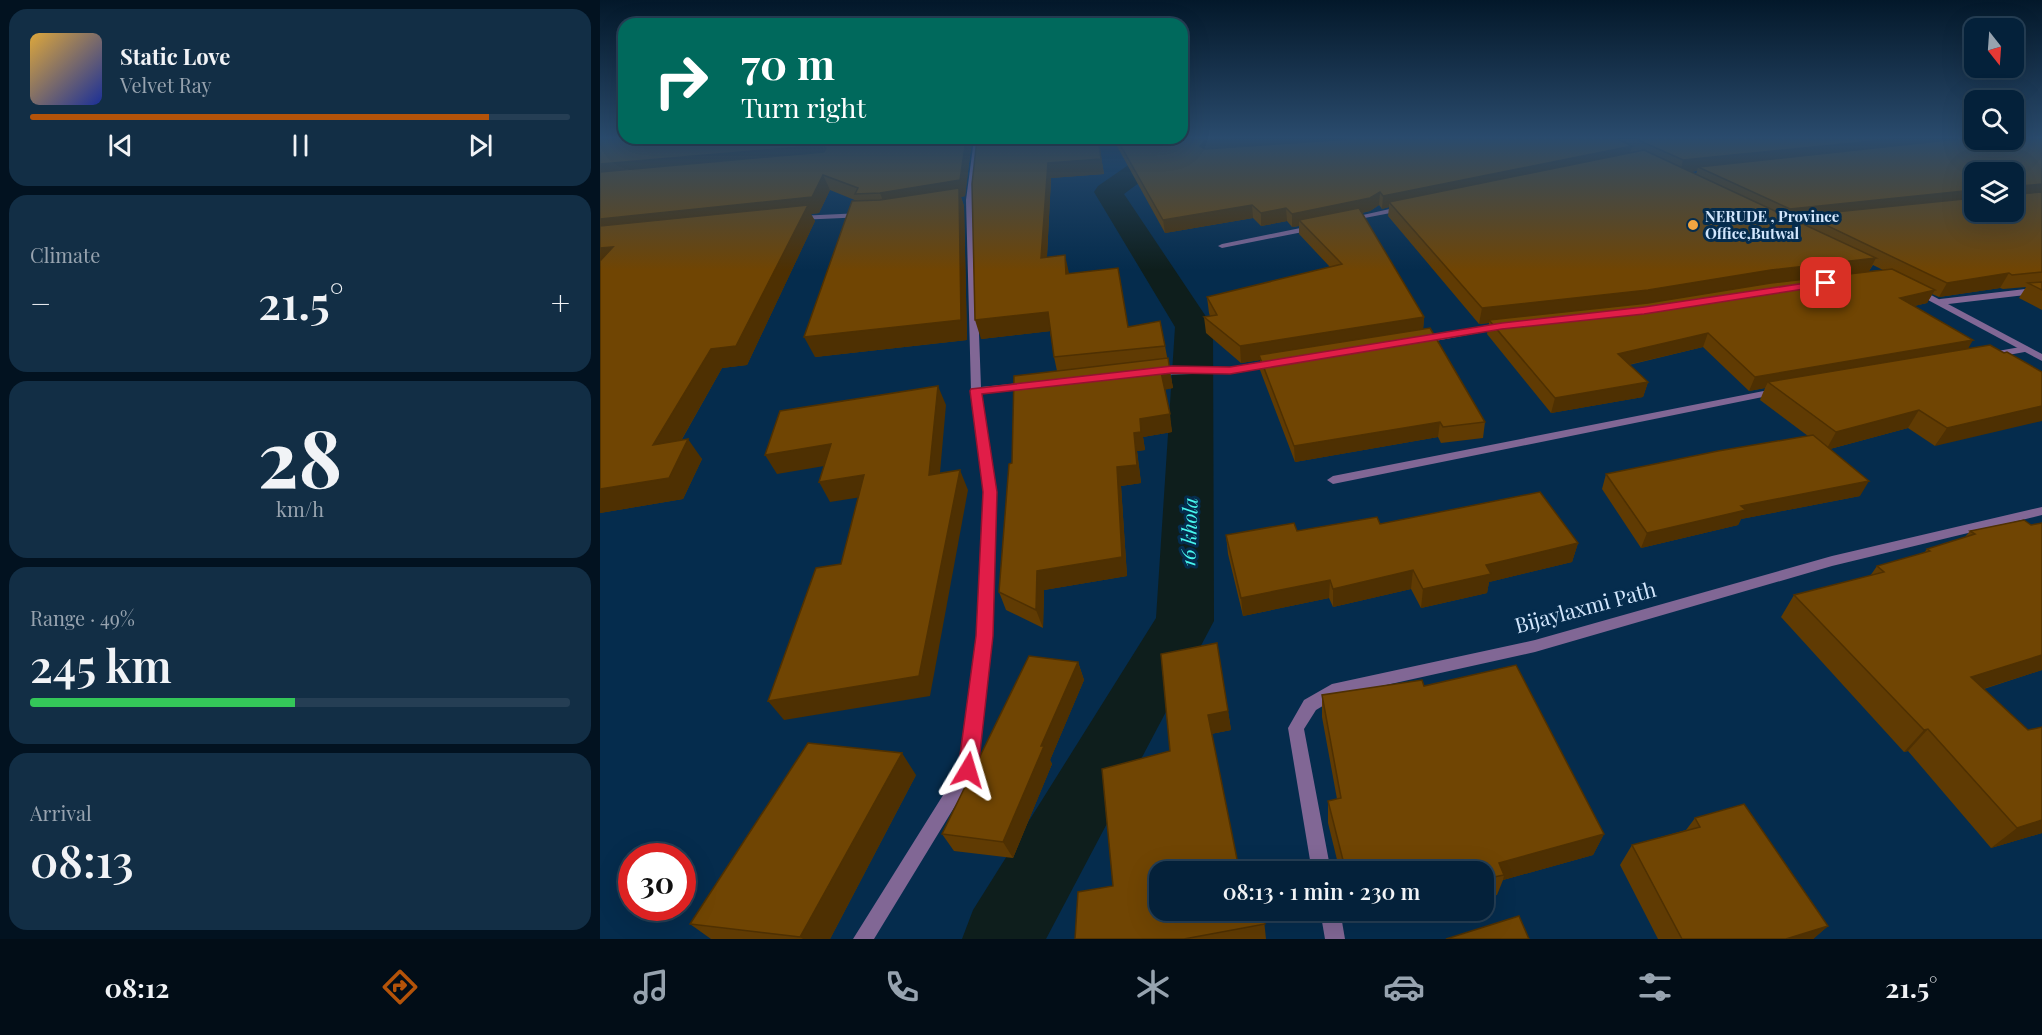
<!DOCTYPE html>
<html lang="en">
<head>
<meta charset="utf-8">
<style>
	body { margin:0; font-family:"Playfair Display",serif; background:#122e45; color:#f1f3f6; height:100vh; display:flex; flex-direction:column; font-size:22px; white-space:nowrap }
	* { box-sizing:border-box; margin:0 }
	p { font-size:20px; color:#97a3af }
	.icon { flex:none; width:33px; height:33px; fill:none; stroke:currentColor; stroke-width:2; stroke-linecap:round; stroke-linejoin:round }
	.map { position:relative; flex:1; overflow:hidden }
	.details { display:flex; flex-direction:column; gap:9px; padding:9px; background:#021220; width:600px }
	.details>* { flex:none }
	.hud { position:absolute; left:18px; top:18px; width:570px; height:126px; border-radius:18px; box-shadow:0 6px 24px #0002,0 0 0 2px #253e54; background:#00695c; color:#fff; overflow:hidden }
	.needle { width:39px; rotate:163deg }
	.controls { position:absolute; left:1364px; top:18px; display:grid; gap:12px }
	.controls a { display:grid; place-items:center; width:60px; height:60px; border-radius:12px; background:#04213a; box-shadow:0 6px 24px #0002,0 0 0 2px #253e54; font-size:30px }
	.speed { position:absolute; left:18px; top:843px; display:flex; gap:12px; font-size:30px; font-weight:700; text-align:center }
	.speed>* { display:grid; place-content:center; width:78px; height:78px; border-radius:50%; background:#04213a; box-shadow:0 6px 24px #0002,0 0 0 2px #253e54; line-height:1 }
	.speed .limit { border:9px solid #d22; background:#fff; color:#111 }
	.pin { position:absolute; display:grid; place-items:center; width:51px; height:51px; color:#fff; margin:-26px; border-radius:12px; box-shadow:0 3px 9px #0006 }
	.me { position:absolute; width:66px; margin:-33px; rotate:7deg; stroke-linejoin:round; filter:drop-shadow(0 0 4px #0008) }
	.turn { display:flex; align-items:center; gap:21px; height:126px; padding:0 24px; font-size:27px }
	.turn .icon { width:78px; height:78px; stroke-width:2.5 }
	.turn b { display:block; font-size:42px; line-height:51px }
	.big { font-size:45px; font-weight:600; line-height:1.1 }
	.details .card { flex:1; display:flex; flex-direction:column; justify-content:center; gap:9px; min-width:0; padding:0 21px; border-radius:18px; background:#122e45 }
	.details .dial { align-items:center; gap:0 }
	.dial b { font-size:78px; line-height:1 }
	.song { display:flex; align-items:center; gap:18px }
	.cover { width:72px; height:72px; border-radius:9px; background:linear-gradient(135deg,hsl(40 70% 55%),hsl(230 70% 35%)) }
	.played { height:6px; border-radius:3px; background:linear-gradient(90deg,#b45309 85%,#253e54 85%) }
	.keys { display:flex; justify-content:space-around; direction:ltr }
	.heat { display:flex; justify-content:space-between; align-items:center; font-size:33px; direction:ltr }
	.charge { height:9px; border-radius:4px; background:linear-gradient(90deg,#34c759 49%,#253e54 0) }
	.trip { position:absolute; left:549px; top:861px; width:345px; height:60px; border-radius:18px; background:#04213a; box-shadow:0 6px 24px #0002,0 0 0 2px #253e54; font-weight:600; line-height:60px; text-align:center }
	.tab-bar { display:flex; height:96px; justify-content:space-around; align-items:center; background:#020d17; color:#97a3af }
	.tab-bar .icon { width:42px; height:42px }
	.tab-bar .selected { color:#b45309 }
	.tab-bar b { font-size:27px; color:#f1f3f6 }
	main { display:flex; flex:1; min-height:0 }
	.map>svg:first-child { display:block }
</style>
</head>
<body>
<main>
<section class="details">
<div class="card">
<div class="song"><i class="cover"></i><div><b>Static Love</b><p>Velvet Ray</p></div></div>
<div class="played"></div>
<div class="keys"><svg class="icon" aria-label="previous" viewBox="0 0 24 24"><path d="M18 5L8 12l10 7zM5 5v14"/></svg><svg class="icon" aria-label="pause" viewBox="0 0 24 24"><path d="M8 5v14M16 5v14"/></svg><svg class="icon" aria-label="next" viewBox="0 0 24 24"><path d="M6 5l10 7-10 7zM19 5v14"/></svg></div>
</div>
<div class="card"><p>Climate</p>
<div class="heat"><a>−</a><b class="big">21.5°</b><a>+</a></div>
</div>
<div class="card dial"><b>28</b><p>km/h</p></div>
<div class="card"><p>Range · 49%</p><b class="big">245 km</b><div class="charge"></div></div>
<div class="card"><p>Arrival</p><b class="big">08:13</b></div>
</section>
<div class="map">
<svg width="1442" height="939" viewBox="0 0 1442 939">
	<rect width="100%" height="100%" fill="#052c4d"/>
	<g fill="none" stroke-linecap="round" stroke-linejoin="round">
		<polygon fill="#0e1e1c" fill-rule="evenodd" points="566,139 595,139 591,144 524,194 613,327 614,621 446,939 362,939 373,910 556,618 575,327 494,192 498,186"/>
		<g fill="#816795" fill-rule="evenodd">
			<polygon points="374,139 380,139 374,200 381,387 430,382 435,385 430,388 382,394 396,492 392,636 377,770 274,939 253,939 360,768 378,636 384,492 371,391 366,200"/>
			<polygon points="803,206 806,206 806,210 749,221 745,219"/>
			<polygon points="262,213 266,215 265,217 198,220 194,218 198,216"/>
			<polygon points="715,225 718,225 718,229 622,248 618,246 622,244"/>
			<polygon points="1442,287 1442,293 1340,305 1335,302 1340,299"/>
			<polygon points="902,323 905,324 905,328 819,344 814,341 819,338"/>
			<polygon points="1426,346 1431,349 1430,351 1392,358 1387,355 1392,352"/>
			<polygon points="675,361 680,364 679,366 630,373 555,375 550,372 555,369 630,367"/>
			<polygon points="1179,388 1184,391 1183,393 733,484 727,480 733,476"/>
			<polygon points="1442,507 1442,515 1232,566 935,652 741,695 716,710 704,729 731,872 712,872 688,728 704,700 732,684 935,640 1232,556"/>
			<polygon points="720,910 740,910 745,939 725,939"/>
		</g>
		<polygon fill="#816795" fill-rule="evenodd" points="1316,287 1442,354 1442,361 1313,292 1312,290"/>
	</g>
	<g fill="#603b03" fill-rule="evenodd">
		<polygon points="0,139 372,139 365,196 361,197 364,206 367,340 215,357 257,201 230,190 219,213 211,214 215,221 147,365 122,368 81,441 102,459 83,499 0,513"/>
		<polygon points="377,139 498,139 504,174 451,178 447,257 469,274 528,327 565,346 573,388 565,389 572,432 543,437 545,450 537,451 541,483 521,486 527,576 444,590 443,628 406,610 399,592 412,463 457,371 454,357 450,331 381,339"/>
		<path d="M 513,139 L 1442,139 L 1442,310 L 1419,298 L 1426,287 L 1403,289 L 1400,288 L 1339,297 L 1332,294 L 1327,303 L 1314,306 L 1369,348 L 1404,353 L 1335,446 L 1308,428 L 1230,449 L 1260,496 L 1141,519 L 1138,525 L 1041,548 L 1002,489 L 1006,474 L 1208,436 L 1160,400 L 1165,388 L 1149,391 L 1103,347 L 1029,365 L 1048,382 L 1043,397 L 951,413 L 887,334 L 889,323 L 879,324 L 788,216 L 789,207 L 782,209 L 779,205 L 770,211 L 762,213 L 824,317 L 823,329 L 885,422 L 883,438 L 841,443 L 838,437 L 695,462 L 660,370 L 660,360 L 641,363 L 606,333 L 604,317 L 610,316 L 609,313 L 607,297 L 730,267 L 699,234 L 699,226 L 692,227 L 687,221 L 661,226 L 653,218 L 565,233 ZM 1097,171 L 1096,174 L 1090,172 ZM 1374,172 L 1413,212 L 1374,212 ZM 1273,265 L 1283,270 L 1269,271 Z"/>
		<polygon points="1442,523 1442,670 1384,689 1442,833 1391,848 1308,751 1304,752 1181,617 1194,595 1270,576 1277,566 1324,553 1327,549 1365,537 1370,531 1431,525"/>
		<polygon points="780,524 978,543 972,562 889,582 887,593 821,608 811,589 733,607 729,598 643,616 628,554 626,535 697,531"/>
		<polygon points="478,662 484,680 450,760 452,764 413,858 354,851 342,834"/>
		<polygon points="824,686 1004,834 993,855 903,880 897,895 884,898 884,872 740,872 728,823 728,801 737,799 722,717 722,695"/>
		<polygon points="628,711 631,730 611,734 638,864 663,910 666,939 475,939 513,886 570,751"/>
		<polygon points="316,775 230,939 111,939 90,924"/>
		<polygon points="1095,818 1228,926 1213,939 1058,939 1020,865 1032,845 1086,830"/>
		<polygon points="750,910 816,910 753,923"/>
	</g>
	<g fill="#4e3002">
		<polygon points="366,139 372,139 365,196 361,197 364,206 367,340 215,357 204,337 286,209 280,193"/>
		<polygon points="498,139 504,174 451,178 446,275 441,258 448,163"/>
		<polygon points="634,139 797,139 606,153 600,146 605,141"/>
		<polygon points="1294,139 1374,139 1098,167 1097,171 1080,173 1083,160"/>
		<polygon points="222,145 228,160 0,180 0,164"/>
		<polygon points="1032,146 1029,158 789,202 789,207 782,209 783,196"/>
		<polygon points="223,175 230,190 219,213 211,214 215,221 147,365 122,368 67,465 53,445 111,349 203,214 0,236 0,219"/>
		<polygon points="1442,184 1442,196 1413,199 1420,186"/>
		<polygon points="1374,190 1374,202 1205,215 1203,220 1184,222 1190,209"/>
		<polygon points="780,192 779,205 770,211 704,225 699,220 699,226 692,227 692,214"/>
		<polygon points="652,205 653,218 565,233 563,220"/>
		<polygon points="686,208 687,221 661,226 661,213"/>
		<polygon points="13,247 0,267 0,248"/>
		<polygon points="465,255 469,273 470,292 466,274"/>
		<polygon points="1276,258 1268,273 1044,306 889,320 889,323 879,324 882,308 1171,270"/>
		<polygon points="1409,273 1400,288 1339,297 1347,283"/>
		<polygon points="1335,290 1327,303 1293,311 1300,298"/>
		<polygon points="448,312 452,331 381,339 375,320"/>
		<polygon points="824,317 823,334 659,355 660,360 641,363 640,346"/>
		<polygon points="1108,333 1103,347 1014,368 1018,354"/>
		<polygon points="1373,340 1365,354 1168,382 1165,388 1149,391 1155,377"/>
		<polygon points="570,371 573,388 564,390 561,372"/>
		<polygon points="1048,382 1043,397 951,413 955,398"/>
		<polygon points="338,386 346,405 338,495 329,475"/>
		<polygon points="1442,406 1442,421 1335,446 1347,428"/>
		<polygon points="1319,410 1308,428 1226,450 1236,432"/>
		<polygon points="570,414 572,432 543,437 545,450 537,451 541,483 521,486 527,576 444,590 443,628 436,610 437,571 517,467 540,419"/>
		<polygon points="840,422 838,437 695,462 694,446"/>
		<polygon points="88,439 102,459 83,499 0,513 0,489"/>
		<polygon points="231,444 242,463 177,474 165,455"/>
		<polygon points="360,470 368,490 330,696 184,720 168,701"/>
		<polygon points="264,475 274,495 230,502 219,482"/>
		<polygon points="1269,481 1260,496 1141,519 1138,525 1041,548 1047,533 1141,506"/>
		<polygon points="978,543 972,562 889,582 887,593 821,608 823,589 886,565"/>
		<polygon points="813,570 811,589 733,607 733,589"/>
		<polygon points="730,580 729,598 643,616 641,598"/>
		<polygon points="1442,655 1442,670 1351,699 1371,677"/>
		<polygon points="478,662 484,680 450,760 452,764 413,858 403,842 441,746"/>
		<polygon points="628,711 631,730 611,734 608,715"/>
		<polygon points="1328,729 1308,751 1304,752 1324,730"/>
		<polygon points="302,753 316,775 230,939 203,939 200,937"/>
		<polygon points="1442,820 1442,833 1391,848 1417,828"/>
		<polygon points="1004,834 993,855 903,880 904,875 899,863"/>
		<polygon points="1228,926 1213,939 1186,939"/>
	</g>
	<g fill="#704503" stroke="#4e3002" stroke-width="1.5">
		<polygon points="0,139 366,139 360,180 280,193 255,194 258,188 223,175 212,197 0,219 0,172 224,152 226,148 222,145 0,164"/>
		<polygon points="377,139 498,139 501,159 448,163 441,258 465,255 466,274 518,268 528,327 560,321 565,346 454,357 448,312 375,320 372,184"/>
		<polygon points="517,139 634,139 605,141 600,146 605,149 751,139 1017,139 1032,146 783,196 780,192 770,198 692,214 686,208 661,213 652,205 563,220"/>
		<polygon points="1036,139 1294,139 1083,160"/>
		<polygon points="1358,139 1442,139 1442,184 1420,186 1419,194 1442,192 1442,272 1412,275 1409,273 1347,283 1205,215 1374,198 1374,212 1413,212 1413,172 1374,172 1374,190 1190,209 1098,167"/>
		<polygon points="1044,150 1276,258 1171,270 1048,290 882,308 789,202"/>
		<polygon points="359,188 361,320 204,337 252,201 280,200"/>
		<polygon points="208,205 136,346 111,349 53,445 88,439 69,478 0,489 0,261 13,247 0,248 0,226"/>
		<polygon points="759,208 824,317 640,346 604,317 617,315 607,297 742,264 699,220"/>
		<polygon points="1292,269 1335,290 1300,298 1373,340 1155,377 1108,333 1018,354 1048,382 955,398 889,320 1048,303 1171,283"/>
		<polygon points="1442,282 1442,290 1428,283"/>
		<polygon points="830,328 885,422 843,427 840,422 694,446 659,355"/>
		<polygon points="1390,345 1404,353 1407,352 1442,372 1442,406 1347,428 1319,410 1236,432 1168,382"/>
		<polygon points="568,358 570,371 561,372 570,414 540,419 541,432 534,433 537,465 517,467 522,557 437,571 436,610 399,592 409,464 412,463 414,376"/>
		<polygon points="338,386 329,475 360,470 319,676 168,701 216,568 241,564 264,475 219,482 231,444 165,455 180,411"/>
		<polygon points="1213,435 1269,481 1141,506 1146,510 1047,533 1006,474 1118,451"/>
		<polygon points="940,492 978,543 886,565 891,574 823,589 813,570 733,589 730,580 641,598 626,535 694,523 697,531 777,517 780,524"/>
		<polygon points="1424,520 1431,525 1442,523 1442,655 1371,677 1428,730 1442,727 1442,820 1417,828 1328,729 1324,730 1194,595 1284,572 1277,566 1330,551 1327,549 1375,534 1370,531"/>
		<polygon points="617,643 628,711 608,715 638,864 658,860 659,872 560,872 560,910 663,910 665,924 584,939 475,939 478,892 513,886 502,769 570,751 561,654"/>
		<polygon points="429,656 478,662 441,746 444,746 403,842 342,834"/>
		<polygon points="916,665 1004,834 899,863 904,875 884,879 884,872 746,872 728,801 741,798 722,695 822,680 824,686"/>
		<polygon points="208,743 302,753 200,937 90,924"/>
		<polygon points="1144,804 1228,926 1186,939 1082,939 1032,845 1100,827 1095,818"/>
		<polygon points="919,916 929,939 846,939"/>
	</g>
	<linearGradient id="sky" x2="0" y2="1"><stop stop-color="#03182a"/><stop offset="0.51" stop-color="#2a4b6d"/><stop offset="1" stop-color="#2a4b6d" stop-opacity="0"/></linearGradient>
	<rect width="1442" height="270" fill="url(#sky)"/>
	<polygon fill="#e11d48" stroke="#92132f" stroke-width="1.5" points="1226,280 1230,281 1230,285 1044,314 902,329 630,374 572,373 382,394 397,492 393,636 378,770 375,777 368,779 361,777 358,770 376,636 383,492 370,391 371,389 572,366 630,367 902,323 1044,307"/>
	<circle fill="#f2a541" stroke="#052c4d" stroke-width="2" cx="1093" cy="225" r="6"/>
	<g text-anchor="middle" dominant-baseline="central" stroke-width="6" stroke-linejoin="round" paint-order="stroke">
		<g font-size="15" font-weight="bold" fill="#d2e6fc" stroke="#052c4d" text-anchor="start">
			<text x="1105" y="216">NERUDE , Province<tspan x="1105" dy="17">Office,Butwal</tspan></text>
		</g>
		<g font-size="20" font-style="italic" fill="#47f7ee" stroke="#052c4d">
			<text transform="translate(588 532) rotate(-88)">16 khola</text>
		</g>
		<g font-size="21" fill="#d2e6fc" stroke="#052c4d">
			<text transform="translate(985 606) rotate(-15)">Bijaylaxmi Path</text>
		</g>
	</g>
</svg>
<div class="controls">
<a><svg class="needle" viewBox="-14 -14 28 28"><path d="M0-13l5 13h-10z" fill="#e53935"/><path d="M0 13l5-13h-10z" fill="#97a3af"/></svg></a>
<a><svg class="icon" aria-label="search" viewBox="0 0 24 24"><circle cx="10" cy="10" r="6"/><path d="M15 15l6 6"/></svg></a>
<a><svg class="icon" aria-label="layers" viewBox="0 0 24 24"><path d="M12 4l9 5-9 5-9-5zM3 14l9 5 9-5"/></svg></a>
</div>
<div class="speed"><div class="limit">30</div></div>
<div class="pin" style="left:1226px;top:283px;background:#d93025"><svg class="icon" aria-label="arrive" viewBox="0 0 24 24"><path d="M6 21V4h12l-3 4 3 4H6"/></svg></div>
<svg class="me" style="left:368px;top:770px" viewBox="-20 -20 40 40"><path d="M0-17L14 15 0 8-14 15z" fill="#e11d48" stroke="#fff" stroke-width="4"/></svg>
<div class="trip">08:13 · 1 min · 230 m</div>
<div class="hud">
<div class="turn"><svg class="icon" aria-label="right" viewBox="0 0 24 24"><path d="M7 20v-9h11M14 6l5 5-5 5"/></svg><div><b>70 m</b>Turn right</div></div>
</div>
</div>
</main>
<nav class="tab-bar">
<b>08:12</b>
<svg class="icon selected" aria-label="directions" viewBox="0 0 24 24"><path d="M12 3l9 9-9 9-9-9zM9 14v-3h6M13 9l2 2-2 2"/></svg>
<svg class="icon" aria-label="music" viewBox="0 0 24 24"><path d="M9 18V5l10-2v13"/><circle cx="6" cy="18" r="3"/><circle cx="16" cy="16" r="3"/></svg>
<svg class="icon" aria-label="phone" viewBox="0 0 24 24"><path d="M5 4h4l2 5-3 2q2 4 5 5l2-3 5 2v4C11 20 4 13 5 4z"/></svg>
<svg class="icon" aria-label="climate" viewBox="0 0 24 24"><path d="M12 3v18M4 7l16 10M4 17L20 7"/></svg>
<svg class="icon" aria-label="car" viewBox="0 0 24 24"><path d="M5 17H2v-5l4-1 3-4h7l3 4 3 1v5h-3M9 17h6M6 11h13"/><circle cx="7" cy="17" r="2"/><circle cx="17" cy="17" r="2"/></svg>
<svg class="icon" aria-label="filters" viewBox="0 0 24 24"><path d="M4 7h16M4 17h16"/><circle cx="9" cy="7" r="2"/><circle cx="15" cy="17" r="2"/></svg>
<b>21.5°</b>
</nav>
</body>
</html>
